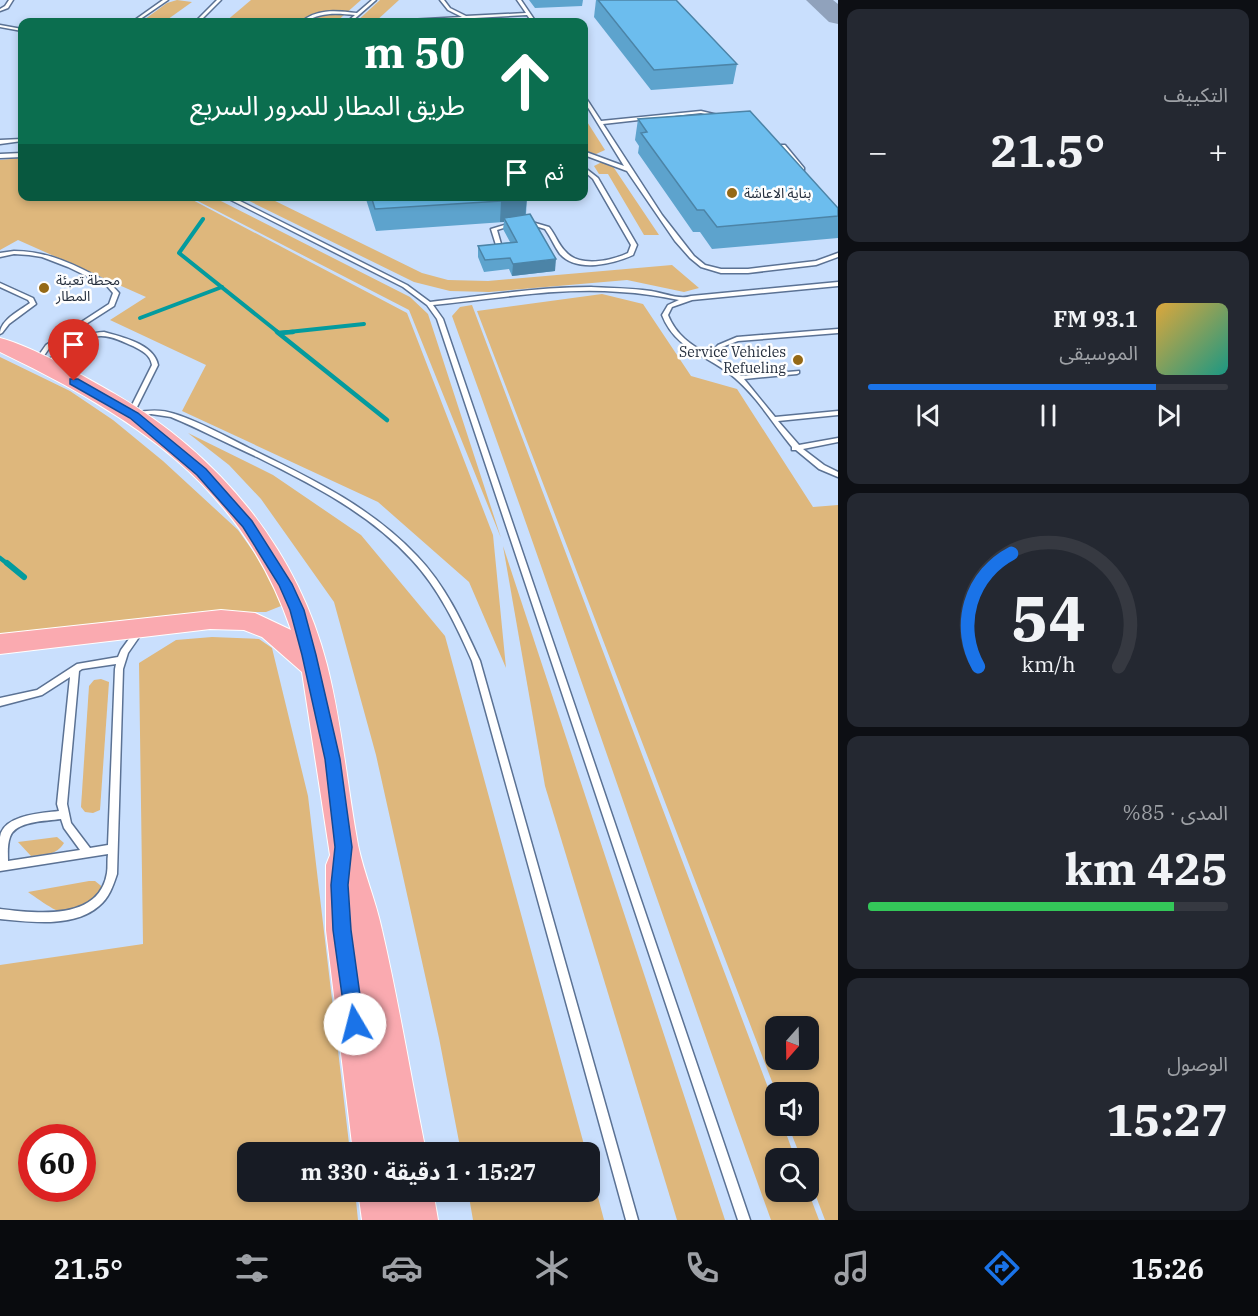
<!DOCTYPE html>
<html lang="ar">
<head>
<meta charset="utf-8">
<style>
	body { margin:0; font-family:"IBM Plex Serif","Noto Sans Arabic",serif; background:#242831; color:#f1f3f6; direction:rtl; height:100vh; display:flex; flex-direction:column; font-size:22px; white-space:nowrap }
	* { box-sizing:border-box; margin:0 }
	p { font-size:20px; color:#9ea1a6 }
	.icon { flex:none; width:33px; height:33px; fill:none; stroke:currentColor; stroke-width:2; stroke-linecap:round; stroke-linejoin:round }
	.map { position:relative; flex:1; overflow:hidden; direction:ltr }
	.side { display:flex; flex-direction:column; gap:9px; padding:9px; background:#0d0f14; width:420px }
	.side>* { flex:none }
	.guide { position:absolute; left:18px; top:18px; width:570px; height:183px; border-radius:12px; box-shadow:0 3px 9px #0003; direction:rtl; background:#0b6e4f; color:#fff; overflow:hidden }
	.needle { width:39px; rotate:200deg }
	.buttons { position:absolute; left:765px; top:1016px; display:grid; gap:12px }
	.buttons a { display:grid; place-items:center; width:54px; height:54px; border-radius:12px; background:#171b24; box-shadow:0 3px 9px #0003; font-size:30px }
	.speed { position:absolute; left:18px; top:1124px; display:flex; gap:12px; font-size:30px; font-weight:700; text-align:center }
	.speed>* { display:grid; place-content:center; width:78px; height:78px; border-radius:50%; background:#171b24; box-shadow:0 3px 9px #0003; line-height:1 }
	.speed .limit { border:9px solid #d22; background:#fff; color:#111 }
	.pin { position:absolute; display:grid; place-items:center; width:51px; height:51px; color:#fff; margin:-62px -26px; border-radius:50% 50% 50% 0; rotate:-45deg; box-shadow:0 0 6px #0007 }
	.pin .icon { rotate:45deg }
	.me { position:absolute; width:66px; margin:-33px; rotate:352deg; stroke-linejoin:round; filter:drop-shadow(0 0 4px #0008) }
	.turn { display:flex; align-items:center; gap:21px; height:126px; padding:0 24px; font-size:27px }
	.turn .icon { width:78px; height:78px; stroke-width:2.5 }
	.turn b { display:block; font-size:42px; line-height:51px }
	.then { display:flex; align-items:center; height:57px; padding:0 24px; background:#0003; gap:12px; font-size:22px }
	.big { font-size:45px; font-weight:700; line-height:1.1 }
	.side .widget { flex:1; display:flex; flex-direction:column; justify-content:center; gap:9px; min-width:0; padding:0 21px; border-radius:12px; background:#242831 }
	.side .dial { align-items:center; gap:0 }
	.dial svg { height:156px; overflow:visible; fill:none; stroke:#363941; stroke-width:7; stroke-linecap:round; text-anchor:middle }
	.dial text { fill:#f1f3f6; stroke:none }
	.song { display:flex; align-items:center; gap:18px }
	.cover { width:72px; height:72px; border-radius:9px; background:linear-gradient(135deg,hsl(40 70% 55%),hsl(170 70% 35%)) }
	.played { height:6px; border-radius:3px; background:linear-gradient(90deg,#1a73e8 80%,#363941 80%) }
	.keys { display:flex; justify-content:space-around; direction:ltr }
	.heat { display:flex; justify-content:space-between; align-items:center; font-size:33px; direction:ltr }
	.charge { height:9px; border-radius:4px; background:linear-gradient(90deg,#34c759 85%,#363941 0) }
	.trip { position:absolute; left:237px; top:1142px; width:363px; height:60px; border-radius:12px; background:#171b24; box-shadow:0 3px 9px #0003; font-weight:700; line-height:60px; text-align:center; direction:rtl }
	.menu { display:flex; height:96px; justify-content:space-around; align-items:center; background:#090b0e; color:#9ea1a6 }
	.menu .icon { width:42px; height:42px }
	.menu .current { color:#1a73e8 }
	.menu b { font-size:27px; color:#f1f3f6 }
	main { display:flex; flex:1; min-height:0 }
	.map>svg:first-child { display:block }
</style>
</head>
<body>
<main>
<section class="side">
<div class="widget"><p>التكييف</p>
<div class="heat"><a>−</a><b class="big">21.5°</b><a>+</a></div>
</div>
<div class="widget">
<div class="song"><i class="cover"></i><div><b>93.1 FM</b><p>الموسيقى</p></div></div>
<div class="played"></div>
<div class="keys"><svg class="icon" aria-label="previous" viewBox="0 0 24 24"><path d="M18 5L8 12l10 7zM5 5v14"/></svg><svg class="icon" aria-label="pause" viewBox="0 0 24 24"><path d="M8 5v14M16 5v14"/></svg><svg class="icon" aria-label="next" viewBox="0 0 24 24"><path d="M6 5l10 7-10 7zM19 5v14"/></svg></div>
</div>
<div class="widget dial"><svg viewBox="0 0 100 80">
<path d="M14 69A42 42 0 1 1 86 69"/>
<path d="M14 69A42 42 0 0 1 31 11" stroke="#1a73e8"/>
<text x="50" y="56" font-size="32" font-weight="700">54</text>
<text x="50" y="72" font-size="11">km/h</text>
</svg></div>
<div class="widget"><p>المدى · 85%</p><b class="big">425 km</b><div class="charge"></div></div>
<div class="widget"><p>الوصول</p><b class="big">15:27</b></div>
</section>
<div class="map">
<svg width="838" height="1220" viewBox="0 0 838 1220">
	<rect width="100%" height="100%" fill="#c9dffd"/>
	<g fill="#deb77c" fill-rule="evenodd">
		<polygon points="177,0 192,2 164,22 141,22 167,3"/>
		<polygon points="251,0 361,0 336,22 225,22"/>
		<polygon points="380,0 399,0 375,22 356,22"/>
		<polygon points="584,117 605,150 596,154 584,152"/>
		<polygon points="22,158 22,196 187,197 407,313 493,535 506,668 469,582 378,502 182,411 206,365 110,320 146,297 18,240 0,250 0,160"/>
		<polygon points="602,162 612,165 659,235 644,235 608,174 599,174 594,166"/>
		<polygon points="190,197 213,197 410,297 428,314 501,538 409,310"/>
		<polygon points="241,197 267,197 422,273 448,280 488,281 672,265 699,288 684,292 627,280 489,292 450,291 414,282"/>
		<path d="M 602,294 L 643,304 L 691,376 L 737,389 L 813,507 L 838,505 L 838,1220 L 825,1220 L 809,1178 L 808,1158 L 801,1158 L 788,1125 L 808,1125 L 808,1092 L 776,1092 L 477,311 ZM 776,1026 L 808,1026 L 808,1059 L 776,1059 Z"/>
		<path d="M 472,305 L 775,1106 L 776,1125 L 783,1125 L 795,1158 L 776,1158 L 776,1191 L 808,1191 L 819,1220 L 771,1220 C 662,919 561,616 452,316 L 460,307 Z"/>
		<polygon points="0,357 70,391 113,420 163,461 238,530 274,581 286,604 266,612 214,612 0,637"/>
		<polygon points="188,433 273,475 361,535 445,636 586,1152 461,1152 439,1038 376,755 334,602 261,499 229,465"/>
		<polygon points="503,546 725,1220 677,1220 545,786"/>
		<path d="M 212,637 L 259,639 L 272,648 L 308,796 L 350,1152 L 248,1152 L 248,1191 L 355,1191 L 358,1220 L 0,1220 L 0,965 L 143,944 L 139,663 L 176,640 ZM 32,1137 L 82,1137 L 82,1188 L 32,1188 Z"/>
		<polygon points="101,679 109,682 100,810 93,813 85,812 81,807 89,686 94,680"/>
		<path d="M 57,837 L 64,843 C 56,856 45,854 31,856 L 18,842 Z"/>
		<path d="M 89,881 L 95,881 L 105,889 C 89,936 56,912 28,892 Z"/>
		<polygon points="590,1167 604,1220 473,1220 468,1191 590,1191"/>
	</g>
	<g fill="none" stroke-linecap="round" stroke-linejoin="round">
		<g stroke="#039b9e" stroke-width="4">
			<polyline points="203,219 179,253 279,333"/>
			<polyline points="140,318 222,287"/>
			<polyline points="279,333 364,324"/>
		</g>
		<g stroke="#039b9e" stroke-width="4.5">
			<polyline points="277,332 387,420"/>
			<polyline points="279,333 293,332"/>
			<polyline points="0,558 9,565"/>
		</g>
		<polyline stroke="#039b9e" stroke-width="6" points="7,563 24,577"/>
		<polygon fill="#90a2bc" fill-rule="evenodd" points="806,0 833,0 838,4 838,24 829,22"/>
		<defs>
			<g id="service">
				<polygon points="9,0 13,0 8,8 0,11 0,9 5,6"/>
				<polygon points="163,0 168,0 136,22 132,22"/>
				<polygon points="217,0 221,0 199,22 195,22"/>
				<path d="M 372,0 L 376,0 L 351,22 L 347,22 L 355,15 C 336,13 321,12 305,22 L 301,22 C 318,8 337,11 357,13 Z"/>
				<polygon points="440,0 444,0 450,8 466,16 526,13 517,0 521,0 536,22 532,22 527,15 404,22 389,22 391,21 462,17 448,10"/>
				<polygon points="53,20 54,20 56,21 55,22 51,22"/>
				<polygon points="0,25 22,29 22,31 0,27"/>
				<polygon points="584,97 586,98 601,121 701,111 722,116 722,117 720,118 701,113 603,124 662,215 694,256 705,265 721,269 748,269 816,261 838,253 838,257 816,265 748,273 721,273 701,267 690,258 675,241 627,171 584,155 584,152 586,152 624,166 584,101"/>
				<polygon points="22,139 22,141 0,144 0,140"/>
				<polygon points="781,145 785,145 804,168 804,170 800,170 781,147"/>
				<polygon points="22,153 22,157 0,158 0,154"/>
				<path d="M 584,167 L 598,178 L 637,245 L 633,255 C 613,264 577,273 560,254 C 554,246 551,237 545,229 L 522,222 L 525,220 L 549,227 C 555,234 558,244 565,251 C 579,268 611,261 628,253 L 631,245 L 593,179 L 584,171 Z"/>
				<path d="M 223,196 L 230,196 L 407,285 L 430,302 C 483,296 537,287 591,287 C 611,288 631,288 651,291 C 664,293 679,300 691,296 L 838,282 L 838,286 L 692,300 L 672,307 L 668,315 C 676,335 691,345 709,355 L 718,345 L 737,337 L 838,329 L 838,333 L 738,341 L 722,347 L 714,358 L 741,376 L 799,371 L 799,373 L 797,374 L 744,379 L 775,417 L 838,411 L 838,415 L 778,421 L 799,445 L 838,438 L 838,442 L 803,449 L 824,465 L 838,472 L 838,477 L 819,469 L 796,450 L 792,450 L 792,447 C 773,424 758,398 735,378 C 709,355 676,351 662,315 L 668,305 L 679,300 C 660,296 640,293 620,292 C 558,287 495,299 433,305 L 443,319 L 750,1220 L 738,1220 L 437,319 L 427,305 L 403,287 Z"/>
				<polygon points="511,223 516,224 497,230 501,244 496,245 491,229"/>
				<path d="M 14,251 C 43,251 67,261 92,274 C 103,280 111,283 119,293 L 114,306 L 50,347 L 39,363 L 37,364 L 34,362 L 46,345 L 109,304 L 113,293 L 107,286 L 68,267 L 42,257 L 29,255 L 14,254 L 0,257 L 0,253 Z"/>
				<path d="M 0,283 L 33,298 L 36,304 L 9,324 L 2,333 L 0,334 C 0,320 19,311 30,303 L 28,300 L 0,287 Z"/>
				<path d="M 104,332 C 122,337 154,344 158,365 L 134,413 C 148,410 161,409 175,414 C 200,422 225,436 249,448 C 310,478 370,506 417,556 C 446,586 463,624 480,661 L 638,1220 L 626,1220 L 472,661 C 456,625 439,589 412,560 C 369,513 313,485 257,457 C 228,444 200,429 171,417 L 151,414 L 136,417 L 133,415 L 129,414 L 128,413 L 152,365 C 150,354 142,351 133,346 C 123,342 113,336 101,336 C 85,336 74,351 61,358 C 55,361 49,363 43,365 L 40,363 C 45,360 51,358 57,355 C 75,345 82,333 104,332 Z"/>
				<path d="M 140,627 L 143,628 L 144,630 L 128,653 L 123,669 L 117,874 C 113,886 109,898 99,906 C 74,928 30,922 0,919 L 0,909 C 35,913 99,922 107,873 C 108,867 107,860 108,854 L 0,871 C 0,860 0,848 0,837 C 3,815 41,813 59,811 L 57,804 L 70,677 L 42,695 L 0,706 L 0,698 L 37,690 L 77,664 L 118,657 L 121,650 L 137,628 ZM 116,664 L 115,669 L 108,845 L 90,848 L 71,823 L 67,804 L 79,671 L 82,669 ZM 61,819 L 64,828 L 80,850 L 8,861 C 8,854 7,845 10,837 C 15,821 46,821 61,819 Z"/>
			</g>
			<g id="primary">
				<path d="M 0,338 C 32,346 85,377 115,394 C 218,454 297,548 327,665 C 342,724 347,785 358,845 C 364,874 376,901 382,930 C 399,1003 411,1078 426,1152 L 353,1152 L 326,930 L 326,865 L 330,855 L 302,672 L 262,637 L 244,630 L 210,629 L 0,654 L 0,634 L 221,610 L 255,613 L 291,630 C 241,483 132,416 0,352 Z"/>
				<polygon points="358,1191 433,1191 438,1220 362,1220"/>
			</g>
		</defs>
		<use href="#service" stroke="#5b7294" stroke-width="3"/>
		<use href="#primary" stroke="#fff" stroke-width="2"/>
		<use href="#service" fill="#fff" fill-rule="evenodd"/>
		<use href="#primary" fill="#faaab0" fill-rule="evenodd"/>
	</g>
	<g fill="#5da3cd">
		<polygon points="529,0 583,0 582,6 535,8"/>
		<polygon points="596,0 676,0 737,64 733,84 651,90 594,17"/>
		<polygon points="638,119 838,208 838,238 712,249 700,232 693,232 638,153 639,146 635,140"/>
		<polygon points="365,196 527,196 526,215 555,271 512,276 509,269 484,272 478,257 478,246 510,242 503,229 504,222 376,231"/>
	</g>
	<g fill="#4c84a7">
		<polygon points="527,197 525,218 504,218 504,222 500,222 501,201"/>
		<polygon points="556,259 555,271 512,276 513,264"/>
	</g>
	<g fill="#6cbdee" stroke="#4c84a7" stroke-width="1.5">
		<polygon points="598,0 676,0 737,64 654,70"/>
		<polygon points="750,111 838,208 838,216 717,227 704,210 697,210 641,133 647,132 638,119"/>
		<polygon points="371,196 527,196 527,197 501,201 375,209"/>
		<polygon points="530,214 556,259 513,264 510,258 485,260 478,246 517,242 504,218"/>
	</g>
	<polygon fill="#1a73e8" stroke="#114b97" stroke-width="1.5" points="70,379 78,379 138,413 206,469 252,521 292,584 304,610 316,655 340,759 352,847 348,885 351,930 364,1024 361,1030 355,1033 348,1030 346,1024 333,930 331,885 335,847 325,759 302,655 290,610 279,585 243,527 197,475 130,418 70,384"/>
	<g fill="#956916" stroke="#fefefe" stroke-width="2">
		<circle cx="732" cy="193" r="6"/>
		<circle cx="44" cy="288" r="6"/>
		<circle cx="798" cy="360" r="6"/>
	</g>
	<g text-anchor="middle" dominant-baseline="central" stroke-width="5" stroke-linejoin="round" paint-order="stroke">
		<g font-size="14" fill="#242e3d" stroke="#fefefe" text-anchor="start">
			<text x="744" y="193">بناية الاعاشة</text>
			<text x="56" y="280">محطة تعبئة<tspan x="56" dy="16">المطار</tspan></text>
			<text x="786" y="352" text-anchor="end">Service Vehicles<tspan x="786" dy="16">Refueling</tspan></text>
		</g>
	</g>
</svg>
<div class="buttons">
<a><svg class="needle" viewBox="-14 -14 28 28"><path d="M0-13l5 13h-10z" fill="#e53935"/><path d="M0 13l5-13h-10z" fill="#9ea1a6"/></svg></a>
<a><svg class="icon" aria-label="sound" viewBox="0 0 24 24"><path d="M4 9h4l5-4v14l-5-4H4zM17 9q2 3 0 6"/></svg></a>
<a><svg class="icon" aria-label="search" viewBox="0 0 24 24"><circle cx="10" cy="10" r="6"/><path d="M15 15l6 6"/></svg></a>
</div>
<div class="speed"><div class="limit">60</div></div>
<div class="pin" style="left:74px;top:381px;background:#d93025"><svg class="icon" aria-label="arrive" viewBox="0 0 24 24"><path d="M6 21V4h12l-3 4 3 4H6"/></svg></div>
<svg class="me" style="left:355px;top:1024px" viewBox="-20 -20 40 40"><circle r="19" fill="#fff"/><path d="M0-13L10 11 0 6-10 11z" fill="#1a73e8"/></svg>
<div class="trip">15:27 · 1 دقيقة · 330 m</div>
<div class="guide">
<div class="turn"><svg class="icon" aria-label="ahead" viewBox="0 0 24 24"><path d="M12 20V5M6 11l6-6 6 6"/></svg><div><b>50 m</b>طريق المطار للمرور السريع</div></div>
<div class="then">ثم<svg class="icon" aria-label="arrive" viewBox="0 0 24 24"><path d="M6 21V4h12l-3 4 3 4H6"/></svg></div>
</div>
</div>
</main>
<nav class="menu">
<b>15:26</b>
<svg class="icon current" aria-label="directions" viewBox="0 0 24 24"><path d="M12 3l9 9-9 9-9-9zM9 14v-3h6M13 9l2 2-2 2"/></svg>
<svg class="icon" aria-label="music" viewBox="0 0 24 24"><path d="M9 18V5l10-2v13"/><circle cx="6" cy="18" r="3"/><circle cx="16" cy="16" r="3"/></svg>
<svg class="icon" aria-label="phone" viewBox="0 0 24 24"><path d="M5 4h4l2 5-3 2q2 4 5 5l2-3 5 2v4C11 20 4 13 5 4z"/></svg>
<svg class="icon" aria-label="climate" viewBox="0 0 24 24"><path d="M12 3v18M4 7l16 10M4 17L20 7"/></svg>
<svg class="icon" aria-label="car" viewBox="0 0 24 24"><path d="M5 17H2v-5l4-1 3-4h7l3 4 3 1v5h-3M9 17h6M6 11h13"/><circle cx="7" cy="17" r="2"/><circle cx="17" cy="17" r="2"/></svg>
<svg class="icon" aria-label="filters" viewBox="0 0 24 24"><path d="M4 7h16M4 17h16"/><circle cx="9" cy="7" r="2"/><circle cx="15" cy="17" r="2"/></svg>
<b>21.5°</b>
</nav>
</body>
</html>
